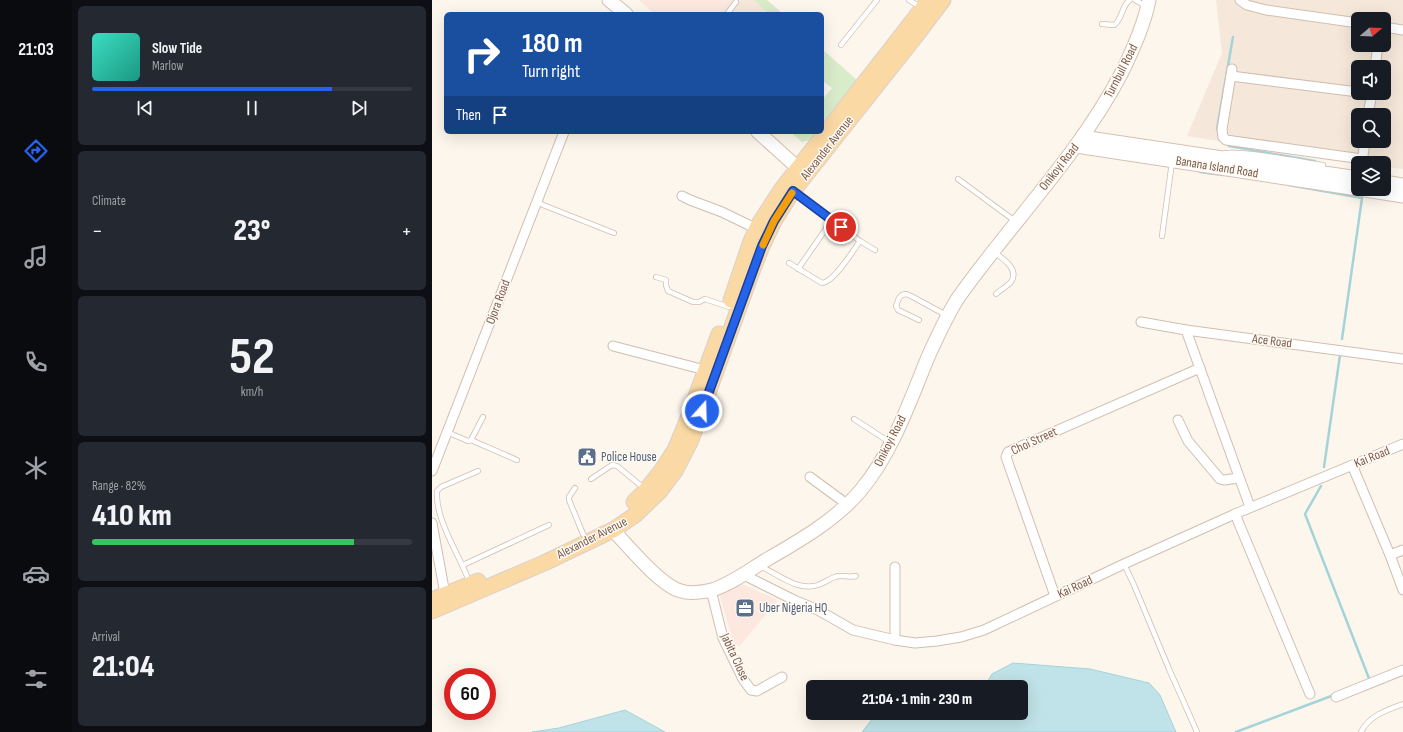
<!DOCTYPE html>
<html lang="en">
<head>
<meta charset="utf-8">
<style>
	body { margin:0; font-family:"Sofia Sans Condensed",sans-serif; background:#242831; color:#f1f3f6; height:100vh; display:flex; flex-direction:column; font-size:15px; white-space:nowrap }
	* { box-sizing:border-box; margin:0 }
	p { font-size:13px; color:#9ea1a6 }
	.icon { flex:none; width:22px; height:22px; fill:none; stroke:currentColor; stroke-width:2; stroke-linecap:round; stroke-linejoin:round }
	.map { position:relative; flex:1; overflow:hidden }
	.details { display:flex; flex-direction:column; gap:6px; padding:6px; background:#0d0f14; width:360px }
	.details>* { flex:none }
	.top-card { position:absolute; left:12px; top:12px; width:380px; height:122px; border-radius:6px; box-shadow:0 4px 16px #0002; background:#1a4fa0; color:#fff; overflow:hidden }
	.needle { width:26px; rotate:71deg }
	.controls { position:absolute; left:919px; top:12px; display:grid; gap:8px }
	.controls a { display:grid; place-items:center; width:40px; height:40px; border-radius:6px; background:#171b24; box-shadow:0 4px 16px #0002; font-size:20px }
	.speed { position:absolute; left:12px; top:668px; display:flex; gap:8px; font-size:20px; font-weight:700; text-align:center }
	.speed>* { display:grid; place-content:center; width:52px; height:52px; border-radius:50%; background:#171b24; box-shadow:0 4px 16px #0002; line-height:1 }
	.speed .limit { border:6px solid #d22; background:#fff; color:#111 }
	.pin { position:absolute; display:grid; place-items:center; width:34px; height:34px; color:#fff; margin:-17px; border:2px solid #fff; border-radius:50%; box-shadow:0 1px 4px #0007 }
	.me { position:absolute; width:44px; margin:-22px; rotate:20deg; stroke-linejoin:round; filter:drop-shadow(0 0 3px #0008) }
	.turn { display:flex; align-items:center; gap:14px; height:84px; padding:0 12px; font-size:18px }
	.turn .icon { width:52px; height:52px; stroke-width:2.5 }
	.turn b { display:block; font-size:28px; line-height:34px }
	.then { display:flex; align-items:center; height:38px; padding:0 12px; background:#0003; gap:8px; font-size:15px }
	.big { font-size:30px; font-weight:800; line-height:1.1 }
	.details .card { flex:1; display:flex; flex-direction:column; justify-content:center; gap:6px; min-width:0; padding:0 14px; border-radius:6px; background:#242831 }
	.details .dial { align-items:center; gap:0 }
	.dial b { font-size:52px; line-height:1 }
	.song { display:flex; align-items:center; gap:12px }
	.cover { width:48px; height:48px; border-radius:6px; background:linear-gradient(135deg,hsl(170 70% 55%),hsl(170 70% 35%)) }
	.played { height:4px; border-radius:2px; background:linear-gradient(90deg,#2563eb 75%,#363941 75%) }
	.keys { display:flex; justify-content:space-around; direction:ltr }
	.heat { display:flex; justify-content:space-between; align-items:center; font-size:22px; direction:ltr }
	.charge { height:6px; border-radius:3px; background:linear-gradient(90deg,#34c759 82%,#363941 0) }
	.trip { position:absolute; left:374px; top:680px; width:222px; height:40px; border-radius:6px; background:#171b24; box-shadow:0 4px 16px #0002; font-weight:800; line-height:40px; text-align:center }
	main { display:flex; flex:1; min-height:0 }
	.menu { display:flex; flex-direction:column; width:72px; justify-content:space-around; align-items:center; background:#090b0e; color:#9ea1a6 }
	.menu .icon { width:28px; height:28px }
	.menu .on { color:#2563eb }
	.menu b { font-size:18px; color:#f1f3f6 }
	.map>svg:first-child { display:block }
</style>
</head>
<body>
<main>
<nav class="menu">
<b>21:03</b>
<svg class="icon on" aria-label="directions" viewBox="0 0 24 24"><path d="M12 3l9 9-9 9-9-9zM9 14v-3h6M13 9l2 2-2 2"/></svg>
<svg class="icon" aria-label="music" viewBox="0 0 24 24"><path d="M9 18V5l10-2v13"/><circle cx="6" cy="18" r="3"/><circle cx="16" cy="16" r="3"/></svg>
<svg class="icon" aria-label="phone" viewBox="0 0 24 24"><path d="M5 4h4l2 5-3 2q2 4 5 5l2-3 5 2v4C11 20 4 13 5 4z"/></svg>
<svg class="icon" aria-label="climate" viewBox="0 0 24 24"><path d="M12 3v18M4 7l16 10M4 17L20 7"/></svg>
<svg class="icon" aria-label="car" viewBox="0 0 24 24"><path d="M5 17H2v-5l4-1 3-4h7l3 4 3 1v5h-3M9 17h6M6 11h13"/><circle cx="7" cy="17" r="2"/><circle cx="17" cy="17" r="2"/></svg>
<svg class="icon" aria-label="filters" viewBox="0 0 24 24"><path d="M4 7h16M4 17h16"/><circle cx="9" cy="7" r="2"/><circle cx="15" cy="17" r="2"/></svg>
</nav>
<section class="details">
<div class="card">
<div class="song"><i class="cover"></i><div><b>Slow Tide</b><p>Marlow</p></div></div>
<div class="played"></div>
<div class="keys"><svg class="icon" aria-label="previous" viewBox="0 0 24 24"><path d="M18 5L8 12l10 7zM5 5v14"/></svg><svg class="icon" aria-label="pause" viewBox="0 0 24 24"><path d="M8 5v14M16 5v14"/></svg><svg class="icon" aria-label="next" viewBox="0 0 24 24"><path d="M6 5l10 7-10 7zM19 5v14"/></svg></div>
</div>
<div class="card"><p>Climate</p>
<div class="heat"><a>−</a><b class="big">23°</b><a>+</a></div>
</div>
<div class="card dial"><b>52</b><p>km/h</p></div>
<div class="card"><p>Range · 82%</p><b class="big">410 km</b><div class="charge"></div></div>
<div class="card"><p>Arrival</p><b class="big">21:04</b></div>
</section>
<div class="map">
<svg width="971" height="732" viewBox="0 0 971 732">
	<rect width="100%" height="100%" fill="#fdf6ec"/>
	<g fill="#f5e8da" fill-rule="evenodd">
		<polygon points="298,0 335,0 351,14 287,14"/>
		<path d="M 784,0 L 971,0 L 971,169 L 952,167 L 952,163 L 929,163 L 755,136 L 790,53 ZM 926,19 L 952,19 L 952,45 L 926,45 ZM 926,67 L 952,67 L 952,93 L 926,93 ZM 926,115 L 952,115 L 952,141 L 926,141 Z"/>
	</g>
	<g fill="#fde8e0">
		<polygon points="207,0 298,0 287,14 222,14"/>
		<polygon points="310,584 346,600 307,647 301,641 287,593"/>
	</g>
	<g fill="#d8ecc9">
		<polygon points="322,0 335,0 351,14 334,14 335,12"/>
		<polygon points="390,49 425,80 390,125 390,100 400,88 390,80"/>
		<polygon points="358,132 385,132 378,140 370,142"/>
	</g>
	<g fill="#bfe3e8" stroke="#a5d3da">
		<polygon points="581,663 658,669 717,683 728,695 744,732 430,732 445,713 589,713 589,687 552,687 560,674"/>
		<polygon points="193,710 233,732 100,732 127,728"/>
	</g>
	<g fill="none" stroke-linecap="round" stroke-linejoin="round">
		<g stroke="#a5d3da" stroke-width="2.5">
			<polyline points="787,133 785,129 801,37"/>
			<polyline points="795,143 797,146 883,161"/>
			<polyline points="768,172 791,175"/>
			<polyline points="857,185 930,198 910,339"/>
			<polyline points="892,467 908,355"/>
			<polyline points="889,486 873,514 938,681"/>
			<polyline points="804,732 902,695"/>
		</g>
		<defs>
			<g id="lane">
				<polyline points="477,0 488,7"/>
				<polyline points="703,0 714,6"/>
				<polyline points="295,14 304,2"/>
				<path d="M 670,24 L 682,25 C 691,19 689,6 698,0"/>
				<polyline points="409,45 445,0"/>
				<path d="M 790,154 C 800,148 875,163 891,165"/>
				<polyline points="526,179 583,221"/>
				<polyline points="362,192 428,241 443,250"/>
				<polyline points="105,201 111,205 182,233"/>
				<polyline points="730,236 740,162"/>
				<path d="M 562,252 C 570,258 588,269 579,282 C 576,286 568,290 564,294"/>
				<path d="M 357,263 L 390,283 C 402,282 421,251 428,241"/>
				<polyline points="366,269 400,220"/>
				<polyline points="224,277 234,280 234,285 236,291 261,302 267,302 273,299 297,307"/>
				<polyline points="487,320 466,310 464,306 467,298 470,295 474,294 479,296 514,315"/>
				<polyline points="422,419 459,443"/>
				<polyline points="15,432 36,441 39,440 51,417"/>
				<polyline points="39,440 85,460"/>
				<polyline points="159,479 180,465 185,466 213,489"/>
				<polyline points="143,488 137,497 137,500 151,534"/>
				<polyline points="692,564 702,585 737,669 765,732"/>
				<polyline points="31,565 117,525"/>
				<path d="M 328,566 C 346,574 366,592 386,585 C 392,583 397,579 403,577 C 409,574 417,578 424,576"/>
				<path d="M 37,581 C 27,554 3,520 5,491 L 9,487 L 46,471"/>
				<path d="M 929,732 C 937,716 954,710 971,704"/>
			</g>
			<g id="street">
				<polyline points="808,0 815,5 834,10 926,23"/>
				<polyline points="952,27 971,30"/>
				<polyline points="943,67 946,45"/>
				<polyline points="800,69 790,129 791,137 794,140 930,159"/>
				<polyline points="799,76 926,92"/>
				<polyline points="936,115 940,93"/>
				<polyline points="930,163 933,141"/>
				<polyline points="250,196 258,200 290,212 325,229"/>
				<polyline points="709,322 754,330 971,359"/>
				<polyline points="754,330 818,507"/>
				<polyline points="181,346 273,370"/>
				<polyline points="746,420 756,441 788,479 792,480 807,478"/>
				<polyline points="920,465 958,555 971,590"/>
				<polyline points="0,471 132,132"/>
				<polyline points="378,477 416,505"/>
				<polyline points="803,514 878,694"/>
				<polyline points="0,523 13,594"/>
				<polyline points="958,555 971,550"/>
				<polyline points="312,575 362,600 386,610 421,630 463,640 483,643 505,641 529,637 552,630 692,564 803,514 971,444"/>
				<polyline points="279,590 291,638 311,679 319,690 325,691 350,677"/>
				<polyline points="623,596 574,457 576,452 768,368"/>
				<polyline points="463,640 463,567"/>
				<polyline points="904,697 971,670"/>
			</g>
			<g id="secondary">
				<polyline points="177,0 194,14"/>
				<polyline points="326,132 366,168"/>
				<polyline points="650,137 926,178"/>
				<polyline points="644,146 926,189"/>
				<polyline points="952,182 971,185"/>
				<polyline points="927,189 971,196"/>
				<path d="M 181,530 C 196,546 229,586 249,591 C 257,594 271,592 280,590 C 299,584 316,571 334,560 C 367,541 404,520 429,490 C 460,453 478,401 496,357 C 505,337 514,317 526,298 C 579,223 646,156 689,74 C 701,50 712,26 717,0"/>
			</g>
			<g id="primary">
				<polyline points="299,300 319,241 327,224 349,190 497,0"/>
				<polyline points="202,502 214,490 230,470 243,450 255,421 287,334"/>
				<polyline points="0,600 46,581"/>
				<polyline points="0,611 112,563 181,530 203,515 227,492 243,471 259,440 319,274 330,246 342,221 361,191 483,37 511,0"/>
			</g>
		</defs>
		<use href="#lane" stroke="#d1beb0" stroke-width="6"/>
		<use href="#street" stroke="#d1beb0" stroke-width="11"/>
		<use href="#secondary" stroke="#d6c0b0" stroke-width="15"/>
		<use href="#primary" stroke="#dad1cd" stroke-width="17"/>
		<use href="#lane" stroke="#fff" stroke-width="4.5"/>
		<use href="#street" stroke="#fff" stroke-width="9"/>
		<use href="#secondary" stroke="#fff" stroke-width="13"/>
		<use href="#primary" stroke="#fbd9a5" stroke-width="15"/>
	</g>
	<g fill="none" stroke-linecap="round" stroke-linejoin="round">
		<defs>
			<polyline id="route" points="270,411 330,246 342,221 361,191 409,227"/>
		</defs>
		<use href="#route" stroke="#184099" stroke-width="10"/>
		<use href="#route" stroke="#2563eb" stroke-width="7"/>
		<polyline stroke="#f59e0b" stroke-width="7" points="331,245 342,221 360,193"/>
	</g>
	<defs>
		<symbol id="civic-square" viewBox="-11 -11 22 22"><rect x="-9" y="-9" width="18" height="18" rx="4" fill="#5c6f8a" stroke="#fffaf3"/><path d="M-.6-6.5H3V-4.5H.6V-3L4-1V1h2V6H-6V1h2V-1L-.6-3ZM-1.2 2.5V6h2.4V2.5Z" fill="#fff"/></symbol>
		<symbol id="office-square" viewBox="-11 -11 22 22"><rect x="-9" y="-9" width="18" height="18" rx="4" fill="#5c6f8a" stroke="#fffaf3"/><path d="M-6-3h4V-5.5h4V-3h4V5H-6ZM-1-4.5V-3h2v-1.5ZM-6 0V1H6V0Z" fill="#fff"/></symbol>
	</defs>
	<g fill-rule="evenodd">
		<use href="#civic-square" x="144" y="446" width="22" height="22"/>
		<use href="#office-square" x="302" y="597" width="22" height="22"/>
	</g>
	<g text-anchor="middle" dominant-baseline="central" stroke-width="3" stroke-linejoin="round" paint-order="stroke">
		<g font-size="13" fill="#7a5c4d" stroke="#fffaf3">
			<text transform="translate(689 71) rotate(-63)">Turnbull Road</text>
			<text transform="translate(395 148) rotate(-52)">Alexander Avenue</text>
			<text transform="translate(627 167) rotate(-52)">Onikoyi Road</text>
			<text transform="translate(785 167) rotate(9)">Banana Island Road</text>
			<text transform="translate(66 302) rotate(-69)">Ojora Road</text>
			<text transform="translate(840 341) rotate(7)">Ace Road</text>
			<text transform="translate(458 441) rotate(-63)">Onikoyi Road</text>
			<text transform="translate(602 441) rotate(-25)">Choi Street</text>
			<text transform="translate(940 457) rotate(-22)">Kai Road</text>
			<text transform="translate(160 538) rotate(-27)">Alexander Avenue</text>
			<text transform="translate(643 587) rotate(-25)">Kai Road</text>
			<text transform="translate(303 657) rotate(65)">Jabita Close</text>
		</g>
		<g font-size="13" fill="#4e5e75" stroke="#fffaf3" text-anchor="start">
			<text x="169" y="457">Police House</text>
			<text x="327" y="608">Uber Nigeria HQ</text>
		</g>
	</g>
</svg>
<div class="controls">
<a><svg class="needle" viewBox="-14 -14 28 28"><path d="M0-13l5 13h-10z" fill="#e53935"/><path d="M0 13l5-13h-10z" fill="#9ea1a6"/></svg></a>
<a><svg class="icon" aria-label="sound" viewBox="0 0 24 24"><path d="M4 9h4l5-4v14l-5-4H4zM17 9q2 3 0 6"/></svg></a>
<a><svg class="icon" aria-label="search" viewBox="0 0 24 24"><circle cx="10" cy="10" r="6"/><path d="M15 15l6 6"/></svg></a>
<a><svg class="icon" aria-label="layers" viewBox="0 0 24 24"><path d="M12 4l9 5-9 5-9-5zM3 14l9 5 9-5"/></svg></a>
</div>
<div class="speed"><div class="limit">60</div></div>
<div class="pin" style="left:409px;top:227px;background:#d93025"><svg class="icon" aria-label="arrive" viewBox="0 0 24 24"><path d="M6 21V4h12l-3 4 3 4H6"/></svg></div>
<svg class="me" style="left:270px;top:411px" viewBox="-20 -20 40 40"><circle r="17" fill="#2563eb" stroke="#fff" stroke-width="3"/><path d="M0-11L8 9 0 5-8 9z" fill="#fff"/></svg>
<div class="trip">21:04 · 1 min · 230 m</div>
<div class="top-card">
<div class="turn"><svg class="icon" aria-label="right" viewBox="0 0 24 24"><path d="M7 20v-9h11M14 6l5 5-5 5"/></svg><div><b>180 m</b>Turn right</div></div>
<div class="then">Then<svg class="icon" aria-label="arrive" viewBox="0 0 24 24"><path d="M6 21V4h12l-3 4 3 4H6"/></svg></div>
</div>
</div>
</main>
</body>
</html>
